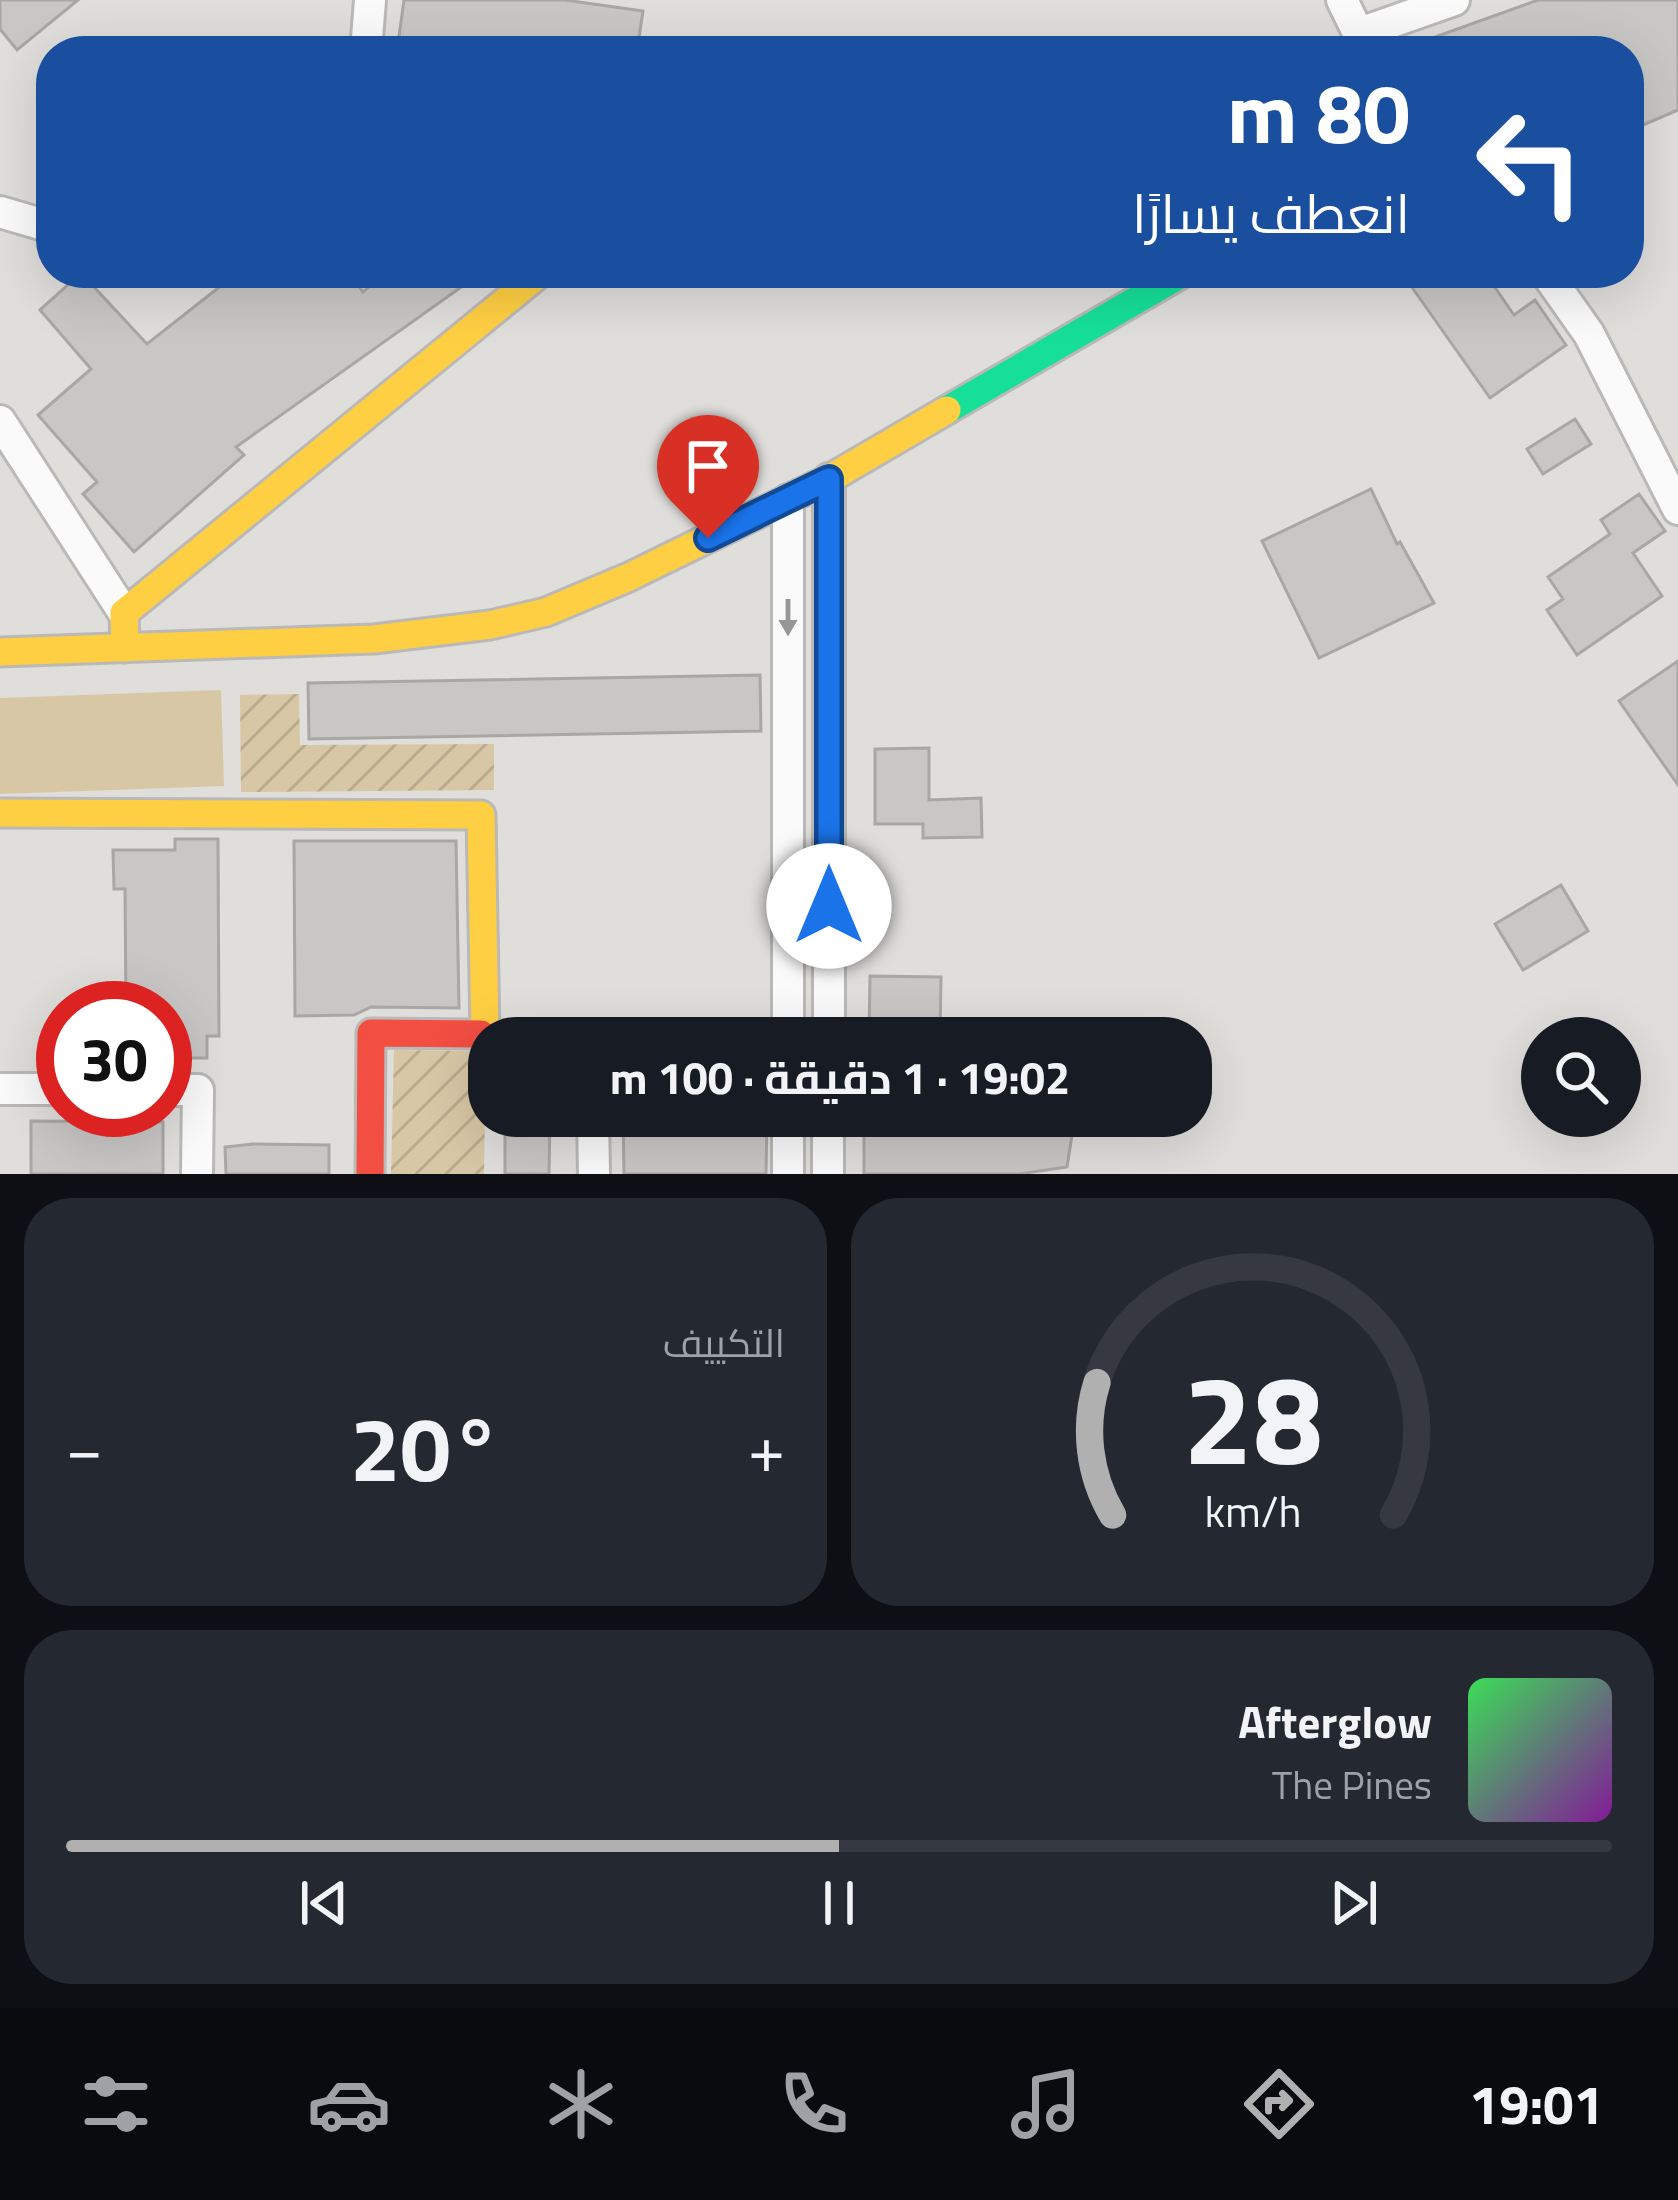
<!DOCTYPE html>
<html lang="ar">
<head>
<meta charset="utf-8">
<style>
	body { margin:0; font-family:"Titillium Web",Cairo,sans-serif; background:#242831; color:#f1f3f6; direction:rtl; height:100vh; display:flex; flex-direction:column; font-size:45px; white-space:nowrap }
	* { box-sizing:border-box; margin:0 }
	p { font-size:39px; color:#9ea1a6 }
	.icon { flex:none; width:66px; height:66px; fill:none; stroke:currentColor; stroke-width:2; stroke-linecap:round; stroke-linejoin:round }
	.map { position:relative; height:1174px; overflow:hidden; direction:ltr }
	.details { display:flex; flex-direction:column; gap:24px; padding:24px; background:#0d0f14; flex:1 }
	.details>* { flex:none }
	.top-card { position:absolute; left:36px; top:36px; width:1608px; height:252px; border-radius:48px; box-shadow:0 12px 48px #0002; direction:rtl; background:#1a4fa0; color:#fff; overflow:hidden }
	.tools { position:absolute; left:1521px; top:1017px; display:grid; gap:24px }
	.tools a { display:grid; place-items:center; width:120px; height:120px; border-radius:50%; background:#171b24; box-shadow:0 12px 48px #0002; font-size:60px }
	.speed { position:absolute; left:36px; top:981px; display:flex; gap:24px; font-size:60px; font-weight:700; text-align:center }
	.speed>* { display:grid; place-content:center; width:156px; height:156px; border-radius:50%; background:#171b24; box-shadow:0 12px 48px #0002; line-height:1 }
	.speed .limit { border:18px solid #d22; background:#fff; color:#111 }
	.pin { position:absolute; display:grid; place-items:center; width:102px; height:102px; color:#fff; margin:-123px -51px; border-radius:50% 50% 50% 0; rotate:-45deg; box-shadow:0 0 12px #0007 }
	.pin .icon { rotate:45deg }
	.me { position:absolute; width:132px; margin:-66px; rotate:0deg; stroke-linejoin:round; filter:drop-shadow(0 0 9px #0008) }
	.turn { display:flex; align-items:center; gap:42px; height:252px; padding:0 36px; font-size:54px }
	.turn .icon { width:156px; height:156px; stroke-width:2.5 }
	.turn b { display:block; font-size:84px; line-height:102px }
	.big { font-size:90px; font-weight:700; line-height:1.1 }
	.details .card { flex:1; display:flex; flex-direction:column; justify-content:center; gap:18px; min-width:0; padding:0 42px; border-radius:48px; background:#242831 }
	.details .dial { align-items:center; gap:0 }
	.dial svg { height:312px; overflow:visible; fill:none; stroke:#363941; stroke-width:7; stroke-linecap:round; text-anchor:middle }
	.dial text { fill:#f1f3f6; stroke:none }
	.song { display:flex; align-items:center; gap:36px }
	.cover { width:144px; height:144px; border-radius:18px; background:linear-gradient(135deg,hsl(130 70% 55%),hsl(290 70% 35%)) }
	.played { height:12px; border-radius:6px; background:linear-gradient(90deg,#b0b0b1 50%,#363941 50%) }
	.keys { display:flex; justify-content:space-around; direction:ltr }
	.heat { display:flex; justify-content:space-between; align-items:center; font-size:66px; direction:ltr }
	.details .tiles { flex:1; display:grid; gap:24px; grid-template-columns:1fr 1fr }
	.card:last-child { grid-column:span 2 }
	.trip { position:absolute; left:468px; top:1017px; width:744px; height:120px; border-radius:48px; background:#171b24; box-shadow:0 12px 48px #0002; font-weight:700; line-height:120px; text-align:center; direction:rtl }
	.tabs { display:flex; height:192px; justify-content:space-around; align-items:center; background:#090b0e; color:#9ea1a6 }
	.tabs .icon { width:84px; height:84px }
	.tabs .active { color:#b0b0b1 }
	.tabs b { font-size:54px; color:#f1f3f6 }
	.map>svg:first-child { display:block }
</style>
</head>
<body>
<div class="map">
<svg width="1678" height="1174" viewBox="0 0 1678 1174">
	<defs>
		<pattern id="garden-furrows" width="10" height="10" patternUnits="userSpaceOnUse" patternTransform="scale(3)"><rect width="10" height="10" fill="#d8c7a5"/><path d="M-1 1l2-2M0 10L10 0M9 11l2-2" fill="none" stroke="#b9aa8d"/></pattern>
	</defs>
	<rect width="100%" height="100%" fill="#dfdedb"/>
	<polygon fill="#d8c7a5" points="221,690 224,786 0,794 0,698"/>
	<g fill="url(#garden-furrows)">
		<polygon points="299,694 300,745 494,744 494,790 241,792 240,695"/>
		<polygon points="394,1050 486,1051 484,1174 391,1174"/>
	</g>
	<g fill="#c8c7c6" stroke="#a8a7a5" stroke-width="3">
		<polygon points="0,0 78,0 17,50 0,29"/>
		<polygon points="404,0 565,0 643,11 637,51 397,51"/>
		<polygon points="1538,0 1678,0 1678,110 1629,131 1629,51 1407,51 1407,47"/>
		<polygon points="81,273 147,344 237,273 349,273 363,292 384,273 481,273 236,447 244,455 134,552 83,494 97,482 38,415 91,369 40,310"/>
		<polygon points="1430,273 1485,273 1514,315 1535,300 1566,345 1490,398 1411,286"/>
		<polygon points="1575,419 1591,444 1543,474 1527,449"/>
		<polygon points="1371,489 1397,544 1400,542 1434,603 1319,658 1262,541"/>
		<polygon points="1639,494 1665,531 1633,553 1662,596 1577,655 1547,610 1563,599 1548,577 1610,534 1601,520"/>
		<polygon points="1678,661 1678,785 1619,701"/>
		<polygon points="760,675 761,731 309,739 308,683"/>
		<polygon points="929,748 929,800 981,798 982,837 923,838 923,824 875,824 875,749"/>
		<polygon points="175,839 218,839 219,1036 207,1036 207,1058 165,1058 165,1008 126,1008 125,889 114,889 113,850 175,850"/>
		<polygon points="294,841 456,841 459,1008 371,1007 354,1015 295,1016"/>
		<polygon points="1561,885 1588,931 1523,970 1495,924"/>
		<polygon points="870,976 941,977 940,1038 869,1038"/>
		<polygon points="505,1116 550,1116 549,1174 505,1174"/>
		<polygon points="623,1116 767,1116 766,1174 624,1174"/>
		<polygon points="864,1116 1075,1116 1067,1167 1019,1174 864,1174"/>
		<polygon points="31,1121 163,1122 163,1174 31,1174"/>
		<polygon points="253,1144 329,1145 329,1174 226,1174 225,1147"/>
	</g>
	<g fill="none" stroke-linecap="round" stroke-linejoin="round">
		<defs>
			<g id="street">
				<polyline points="1342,0 1367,51"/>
				<polyline points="1360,33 1454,0"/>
				<polyline points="366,51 370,0"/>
				<polyline points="0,212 51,227"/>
				<polyline points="1546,273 1589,334 1678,509"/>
				<polyline points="0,421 124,613"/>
				<polyline points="788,500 788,1038"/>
				<polyline points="829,1038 829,479"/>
				<polyline points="0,1089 63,1089"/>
				<polyline points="165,1090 198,1090 197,1174"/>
				<polyline points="593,1116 594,1174"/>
				<polyline points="788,1116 788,1174"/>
				<polyline points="828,1174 828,1116"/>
			</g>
			<polyline id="fast" points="947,410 1183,273"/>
			<g id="slow">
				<polyline points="125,648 124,613 540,273"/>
				<polyline points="0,652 374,639 490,625 546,612 629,577 829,479 947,410"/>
				<polyline points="0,813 481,815 485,1034 481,1034"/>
			</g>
			<polyline id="jam" points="370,1174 371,1033 481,1034"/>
		</defs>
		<use href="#street" stroke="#bab9b7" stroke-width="36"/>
		<use href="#fast" stroke="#bab9b7" stroke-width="33"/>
		<use href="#slow" stroke="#bab9b7" stroke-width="33"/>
		<use href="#jam" stroke="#bab9b7" stroke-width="33"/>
		<use href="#street" stroke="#fafafa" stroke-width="30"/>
		<use href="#fast" stroke="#16e098" stroke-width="27"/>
		<use href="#slow" stroke="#ffcf43" stroke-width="27"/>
		<use href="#jam" stroke="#f24e42" stroke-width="27"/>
	</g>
	<defs><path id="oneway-solid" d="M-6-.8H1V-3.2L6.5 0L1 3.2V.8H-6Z" transform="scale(3)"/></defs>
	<use fill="#969695" href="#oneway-solid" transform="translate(788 617) rotate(90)"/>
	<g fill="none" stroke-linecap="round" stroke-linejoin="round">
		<defs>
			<polyline id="route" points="708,538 829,479 829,906"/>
		</defs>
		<use href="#route" stroke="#114b97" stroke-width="30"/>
		<use href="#route" stroke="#1a73e8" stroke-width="21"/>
	</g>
</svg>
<div class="tools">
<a><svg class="icon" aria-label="search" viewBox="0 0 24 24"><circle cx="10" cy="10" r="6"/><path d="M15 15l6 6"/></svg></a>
</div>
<div class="speed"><div class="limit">30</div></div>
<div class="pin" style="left:708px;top:538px;background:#d93025"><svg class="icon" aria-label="arrive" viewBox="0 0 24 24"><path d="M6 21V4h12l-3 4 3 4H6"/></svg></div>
<svg class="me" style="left:829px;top:906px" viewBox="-20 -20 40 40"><circle r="19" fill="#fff"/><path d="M0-13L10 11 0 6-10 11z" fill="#1a73e8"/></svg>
<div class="trip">19:02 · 1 دقيقة · 100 m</div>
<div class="top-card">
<div class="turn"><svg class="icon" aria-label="left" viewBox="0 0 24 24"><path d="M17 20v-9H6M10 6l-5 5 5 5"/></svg><div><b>80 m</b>انعطف يسارًا</div></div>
</div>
</div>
<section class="details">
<div class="tiles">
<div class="card dial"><svg viewBox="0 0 100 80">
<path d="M14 69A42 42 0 1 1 86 69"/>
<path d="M14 69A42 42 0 0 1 10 35" stroke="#b0b0b1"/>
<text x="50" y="56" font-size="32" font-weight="700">28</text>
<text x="50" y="72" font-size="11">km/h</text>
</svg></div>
<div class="card"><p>التكييف</p>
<div class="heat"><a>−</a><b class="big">20°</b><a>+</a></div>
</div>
<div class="card">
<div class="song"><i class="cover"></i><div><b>Afterglow</b><p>The Pines</p></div></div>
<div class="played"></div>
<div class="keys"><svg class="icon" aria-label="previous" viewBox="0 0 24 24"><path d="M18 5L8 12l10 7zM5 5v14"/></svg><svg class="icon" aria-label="pause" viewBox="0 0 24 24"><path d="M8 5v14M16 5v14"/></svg><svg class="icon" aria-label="next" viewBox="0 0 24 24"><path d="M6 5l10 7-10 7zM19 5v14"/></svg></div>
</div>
</div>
</section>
<nav class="tabs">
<b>19:01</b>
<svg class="icon active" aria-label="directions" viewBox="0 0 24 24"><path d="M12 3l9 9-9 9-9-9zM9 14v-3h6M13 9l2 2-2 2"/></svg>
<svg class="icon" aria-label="music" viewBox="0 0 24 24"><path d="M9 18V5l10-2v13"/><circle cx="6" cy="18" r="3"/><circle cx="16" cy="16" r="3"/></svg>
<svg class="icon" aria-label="phone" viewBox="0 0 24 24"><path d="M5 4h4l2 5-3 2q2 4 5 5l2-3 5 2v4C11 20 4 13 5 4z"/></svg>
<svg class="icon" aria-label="climate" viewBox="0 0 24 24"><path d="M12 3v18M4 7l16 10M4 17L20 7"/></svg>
<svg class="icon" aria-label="car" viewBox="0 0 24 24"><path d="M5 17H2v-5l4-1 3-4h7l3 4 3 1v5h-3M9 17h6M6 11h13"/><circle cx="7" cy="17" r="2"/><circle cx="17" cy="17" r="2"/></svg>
<svg class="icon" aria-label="filters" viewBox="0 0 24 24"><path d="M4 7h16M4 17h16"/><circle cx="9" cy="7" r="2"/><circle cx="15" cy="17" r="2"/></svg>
</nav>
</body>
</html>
